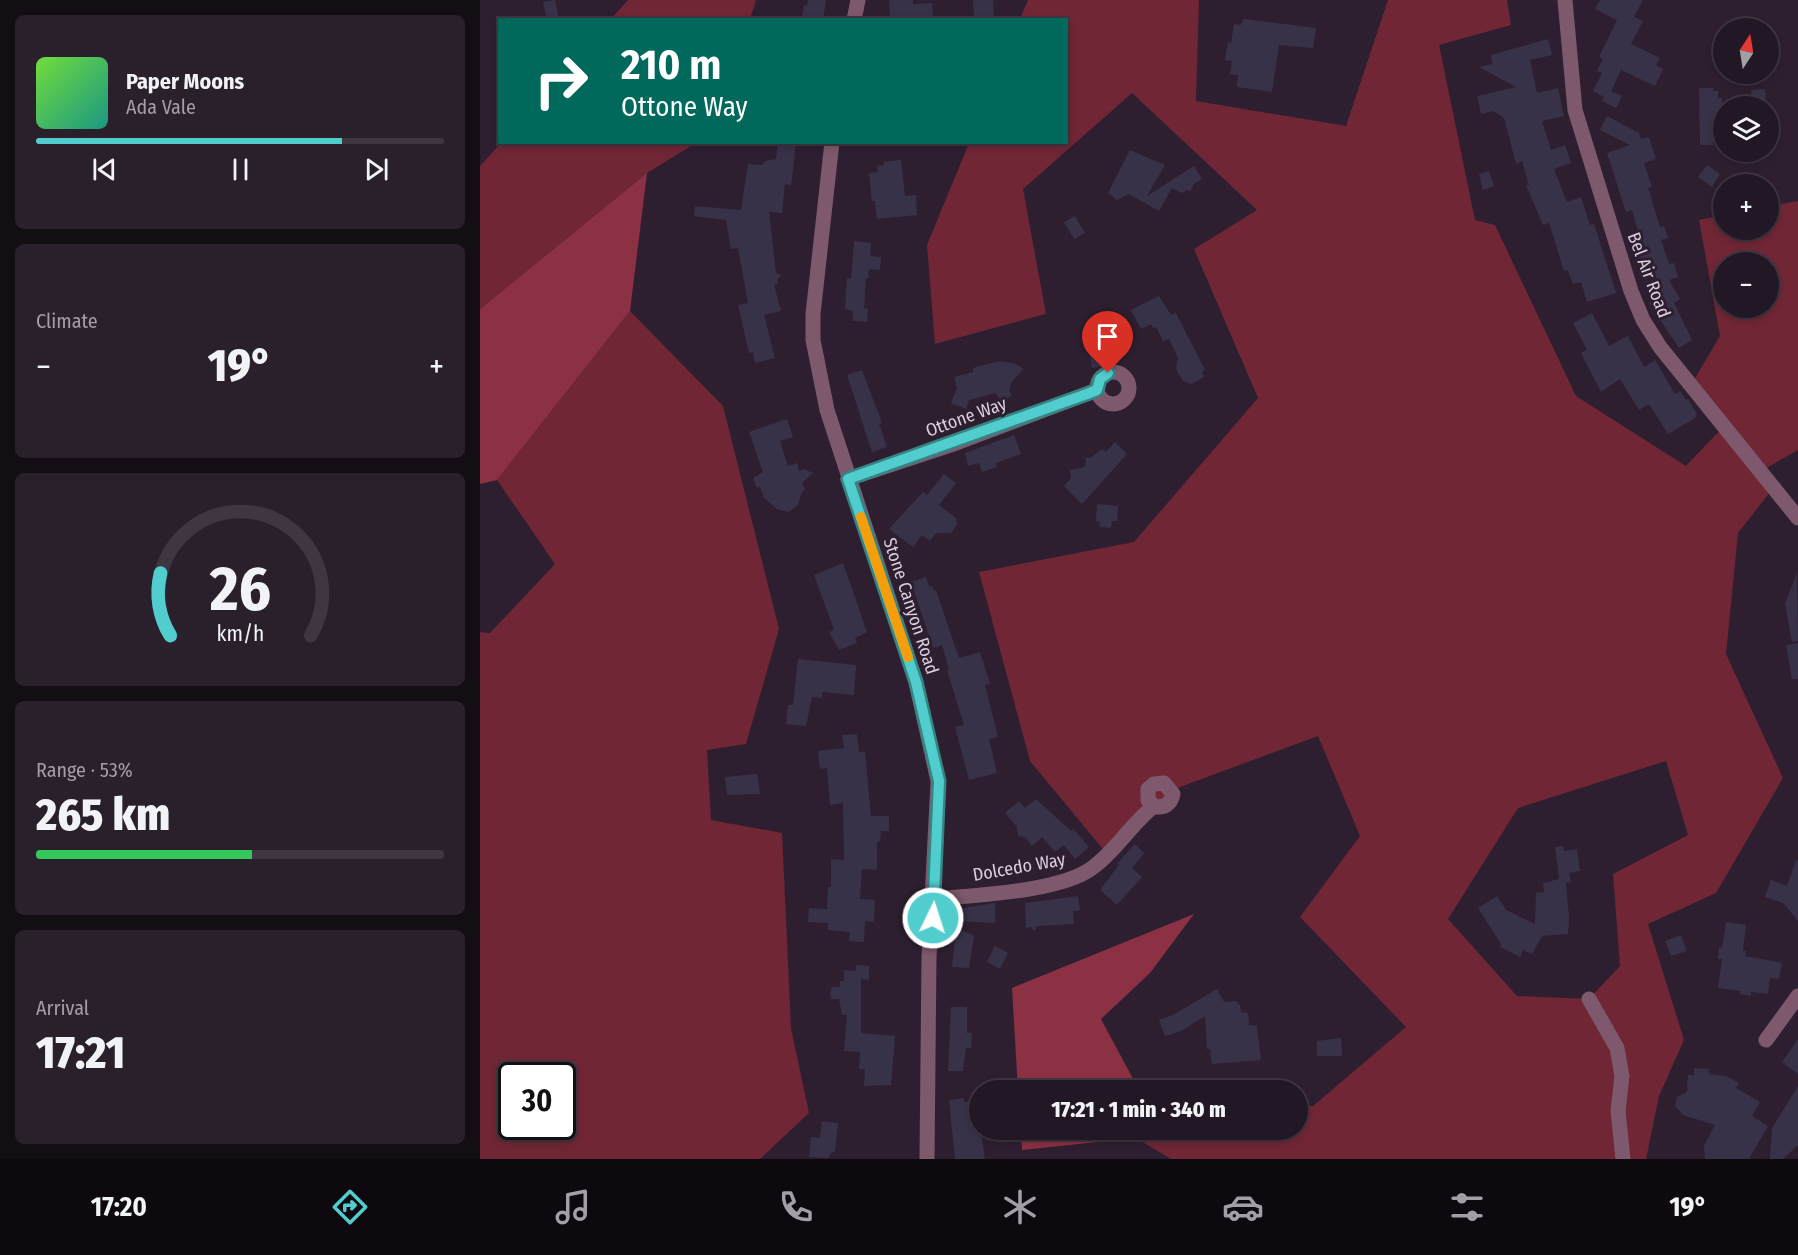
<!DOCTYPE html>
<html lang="en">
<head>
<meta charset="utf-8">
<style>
	body { margin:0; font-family:"Fira Sans Condensed",sans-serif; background:#2a202c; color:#f1f3f6; height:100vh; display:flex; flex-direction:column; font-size:22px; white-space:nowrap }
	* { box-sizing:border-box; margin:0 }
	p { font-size:20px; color:#a29fa6 }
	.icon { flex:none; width:33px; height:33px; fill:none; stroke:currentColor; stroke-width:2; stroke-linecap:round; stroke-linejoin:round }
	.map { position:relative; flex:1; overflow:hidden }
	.details { display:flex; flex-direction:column; gap:15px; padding:15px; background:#130d14; width:480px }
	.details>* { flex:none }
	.top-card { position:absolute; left:18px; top:18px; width:570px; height:126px; border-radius:0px; box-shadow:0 3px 9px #0003,0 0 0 2px #3f3641; background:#00695c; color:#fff; overflow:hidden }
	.needle { width:39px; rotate:12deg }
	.tools { position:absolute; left:1233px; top:18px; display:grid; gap:12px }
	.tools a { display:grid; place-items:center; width:66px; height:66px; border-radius:50%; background:#221724; box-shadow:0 3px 9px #0003,0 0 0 2px #3f3641; font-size:30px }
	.speed { position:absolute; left:18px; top:1062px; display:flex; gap:12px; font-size:30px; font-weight:700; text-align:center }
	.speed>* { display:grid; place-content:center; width:78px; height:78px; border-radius:50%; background:#221724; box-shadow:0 3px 9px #0003,0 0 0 2px #3f3641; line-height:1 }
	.speed .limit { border:3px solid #111; border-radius:9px; background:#fff; color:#111 }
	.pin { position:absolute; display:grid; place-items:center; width:51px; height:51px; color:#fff; margin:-62px -26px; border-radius:50% 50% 50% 0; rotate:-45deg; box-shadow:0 0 6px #0007 }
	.pin .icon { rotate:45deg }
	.me { position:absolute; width:66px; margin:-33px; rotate:4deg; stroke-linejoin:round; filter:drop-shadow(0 0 4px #0008) }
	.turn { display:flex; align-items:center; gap:21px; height:126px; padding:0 24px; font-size:27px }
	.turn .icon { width:78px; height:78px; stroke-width:2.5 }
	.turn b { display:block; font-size:42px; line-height:51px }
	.big { font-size:45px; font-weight:800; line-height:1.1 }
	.details .card { flex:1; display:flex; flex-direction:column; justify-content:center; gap:9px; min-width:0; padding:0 21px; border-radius:9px; background:#2a202c }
	.details .dial { align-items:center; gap:0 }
	.dial svg { height:156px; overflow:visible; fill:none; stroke:#3f3641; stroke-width:7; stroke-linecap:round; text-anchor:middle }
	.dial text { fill:#f1f3f6; stroke:none }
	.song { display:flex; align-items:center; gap:18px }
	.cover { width:72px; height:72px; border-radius:9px; background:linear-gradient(135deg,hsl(100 70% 55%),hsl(170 70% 35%)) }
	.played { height:6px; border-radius:3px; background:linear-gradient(90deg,#52cdcd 75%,#3f3641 75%) }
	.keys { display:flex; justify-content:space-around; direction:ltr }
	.heat { display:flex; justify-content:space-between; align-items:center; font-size:33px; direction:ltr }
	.charge { height:9px; border-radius:4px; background:linear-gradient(90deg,#34c759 53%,#3f3641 0) }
	.trip { position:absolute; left:489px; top:1080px; width:339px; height:60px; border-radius:30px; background:#221724; box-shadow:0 3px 9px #0003,0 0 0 2px #3f3641; font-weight:800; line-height:60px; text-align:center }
	.dock { display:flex; height:96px; justify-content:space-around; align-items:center; background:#0e090e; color:#a29fa6 }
	.dock .icon { width:42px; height:42px }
	.dock .active { color:#52cdcd }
	.dock b { font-size:27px; color:#f1f3f6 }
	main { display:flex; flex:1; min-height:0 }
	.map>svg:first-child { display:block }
</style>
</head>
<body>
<main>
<section class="details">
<div class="card">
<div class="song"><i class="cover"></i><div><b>Paper Moons</b><p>Ada Vale</p></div></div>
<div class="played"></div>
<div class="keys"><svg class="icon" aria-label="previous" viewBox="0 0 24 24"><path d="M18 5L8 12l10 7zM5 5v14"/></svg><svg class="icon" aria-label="pause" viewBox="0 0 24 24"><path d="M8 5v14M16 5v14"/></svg><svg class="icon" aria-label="next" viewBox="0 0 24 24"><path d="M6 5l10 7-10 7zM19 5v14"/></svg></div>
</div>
<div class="card"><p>Climate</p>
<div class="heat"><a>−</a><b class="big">19°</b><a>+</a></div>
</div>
<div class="card dial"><svg viewBox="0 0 100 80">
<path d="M14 69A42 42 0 1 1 86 69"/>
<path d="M14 69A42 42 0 0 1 9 37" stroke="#52cdcd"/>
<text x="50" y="56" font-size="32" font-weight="700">26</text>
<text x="50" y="72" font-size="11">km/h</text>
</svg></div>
<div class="card"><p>Range · 53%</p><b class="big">265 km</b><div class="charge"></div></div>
<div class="card"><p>Arrival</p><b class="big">17:21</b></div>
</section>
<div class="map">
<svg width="1318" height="1159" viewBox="0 0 1318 1159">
	<rect width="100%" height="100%" fill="#2d1f30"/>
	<g fill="#702635" fill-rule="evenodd">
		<polygon points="148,0 276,0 270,19 131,19"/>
		<path d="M 548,0 L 719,0 L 716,101 L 866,126 L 908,0 L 1027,0 L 1031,25 L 959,45 L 995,220 L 1015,225 L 1096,396 L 1206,466 L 1244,426 L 1211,385 L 1240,336 L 1219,220 L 1243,215 L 1244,230 L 1288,230 L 1289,206 L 1318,201 L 1318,450 L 1281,471 L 1294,487 L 1258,533 L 1246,654 L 1303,778 L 1236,893 L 1168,924 L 1204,1040 L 1179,1096 L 1166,1159 L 691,1159 L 656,1138 L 657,1130 L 818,1130 L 818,1105 L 833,1106 L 926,1027 L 820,917 L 880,836 L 838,736 L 692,790 L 683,807 L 627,854 L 550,761 L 499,572 L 654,542 L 778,398 L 714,249 L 777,210 L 652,93 L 543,189 L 566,314 L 455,344 L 447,245 L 489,143 L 586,142 L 586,20 L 540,19 ZM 1244,262 L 1288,262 L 1288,308 L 1244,308 ZM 1186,761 L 1208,835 L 1133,874 L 1140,966 L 1109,999 L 1037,996 L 968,919 L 1038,808 Z"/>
		<polygon points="21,143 216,143 167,173 0,309 0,166"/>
		<path d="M 150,311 L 243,406 L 299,629 L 266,744 L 227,750 L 231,820 L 302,833 L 311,1028 L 329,1113 L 280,1159 L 0,1159 L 0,632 L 10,633 L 75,564 L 17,480 ZM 32,1076 L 82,1076 L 82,1126 L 32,1126 Z"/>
	</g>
	<g fill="#8c3143">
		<polygon points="167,173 150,311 17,480 0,484 0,309"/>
		<polygon points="714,914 670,973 621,1019 659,1090 538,1090 532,988"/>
		<polygon points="541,1130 657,1130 656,1138 542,1150"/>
	</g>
	<g fill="#383248">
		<polygon points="75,0 79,20 67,20 63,2"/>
		<polygon points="328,0 346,0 343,20 322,17 324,5 327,6"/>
		<polygon points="409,0 433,0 433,4 452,3 453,20 410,20"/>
		<polygon points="493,0 513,0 514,20 494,20"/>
		<polygon points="1120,0 1163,0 1154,17 1163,21 1151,44 1180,58 1176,65 1183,69 1175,86 1141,70 1131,91 1142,96 1136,108 1122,101 1124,97 1113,91 1122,73 1117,71 1123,59 1119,57 1137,20 1115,9"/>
		<polygon points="763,19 836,28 833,48 799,45 792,92 757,87 758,75 750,74 752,61 745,60 748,42 751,43 754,24 761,25"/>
		<polygon points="1068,39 1072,55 1050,60 1057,93 1078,88 1084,116 1062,121 1071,150 1085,145 1091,163 1074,169 1087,202 1101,197 1110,225 1114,224 1136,293 1107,302 1101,282 1093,284 1088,270 1084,271 1069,223 1063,225 1046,185 1049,185 1042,161 1036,164 1024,118 1013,111 1001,114 997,96 1036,87 999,67 1012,64 1011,55"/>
		<polygon points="1219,88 1233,88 1233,91 1238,91 1238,98 1242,98 1244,139 1233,130 1233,145 1220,145"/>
		<polygon points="1285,89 1286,106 1272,106 1271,90"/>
		<polygon points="1127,116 1159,133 1161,139 1169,137 1176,159 1164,163 1172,187 1168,188 1180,227 1184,226 1188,238 1181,240 1189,264 1194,263 1198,277 1189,280 1200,299 1194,303 1212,340 1199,348 1169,303 1178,298 1170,271 1161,273 1150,237 1159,234 1152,210 1146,212 1127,153 1150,145 1120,130"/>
		<polygon points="298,142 316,142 312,179 311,185 305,184 302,213 289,212 296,273 301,275 297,280 298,284 294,285 301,311 284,315 295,358 275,363 273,352 269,353 258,305 268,303 258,248 251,249 246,220 214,216 215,206 261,210 268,164 282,165 286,161 296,159"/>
		<polygon points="650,150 685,165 667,196 714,166 722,179 714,184 710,191 707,190 702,193 692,188 679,211 649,194 637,200 628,193"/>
		<polygon points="421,160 425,196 436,195 437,215 397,219 395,201 392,201 389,173 398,172 397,166 404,165 403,162"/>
		<polygon points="1227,165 1240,174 1232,187 1218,177"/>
		<polygon points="1009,171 1014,186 1003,190 999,174"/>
		<polygon points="595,216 605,233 594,239 584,222"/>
		<polygon points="374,241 391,243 390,256 401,257 400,270 389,269 388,279 386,278 384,308 388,309 387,322 373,321 373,311 365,309 367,278 371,279"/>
		<polygon points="679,296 691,315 696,313 698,317 725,370 722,372 724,377 711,384 703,381 698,373 696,368 698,358 689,339 683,341 676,327 673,328 671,324 661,329 651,310"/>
		<polygon points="1112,313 1129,346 1148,336 1164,367 1175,360 1195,394 1200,391 1206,400 1208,399 1217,414 1215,418 1188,434 1169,404 1159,410 1140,379 1121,392 1101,353 1107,350 1093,323"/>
		<polygon points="629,347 632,365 612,368 609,350"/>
		<polygon points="520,361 536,364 544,369 532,381 529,391 532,395 523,402 515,393 489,400 486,409 471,403 477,388 474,377 493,372 493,368"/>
		<polygon points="382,370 402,423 399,424 407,447 392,452 367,375"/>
		<polygon points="307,419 313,437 300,441 308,466 317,463 319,471 324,469 333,473 322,483 325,490 322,492 318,505 308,512 297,509 284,498 280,487 277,488 273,478 283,472 269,432"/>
		<polygon points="534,435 541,454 516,463 517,467 502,472 499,463 488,466 485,453"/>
		<polygon points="635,442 647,454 602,504 584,486 591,478 590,470 605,467 606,457 610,458 622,449 626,452"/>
		<polygon points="464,474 476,483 459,505 476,518 477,524 471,533 456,533 450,541 442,535 433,547 409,529 443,492 447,495"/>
		<polygon points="617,504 638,506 637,521 632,521 631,528 619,527 620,522 616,521"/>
		<polygon points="363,563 387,632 375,638 377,643 359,650 349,632 354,630 334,575"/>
		<polygon points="1317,573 1318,641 1312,642 1305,604"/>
		<polygon points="446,577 449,587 452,586 454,591 456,590 479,658 500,652 510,684 505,685 518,737 509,739 517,773 489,780 475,727 484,725 467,670 469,669 462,645 453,648 431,582"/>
		<polygon points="1318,643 1318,679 1312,679 1306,645"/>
		<polygon points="318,659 376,665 374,695 342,692 342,698 332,697 326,726 306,724 308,705 313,705"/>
		<polygon points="377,734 379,752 385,752 391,816 409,816 409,831 401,831 400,841 397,842 397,870 382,869 380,899 395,900 394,922 385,921 384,942 369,941 370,932 348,930 348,923 328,922 329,908 347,909 348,887 351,887 351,859 364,860 363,803 350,805 347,768 340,769 338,751 364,748 362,735"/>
		<polygon points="277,774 280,794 247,795 245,777"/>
		<polygon points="556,799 591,831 593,829 596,832 609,847 595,859 584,845 575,852 562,837 552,846 545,837 538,836 537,827 525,813 539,801 545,808"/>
		<polygon points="655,844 664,853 652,868 662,877 637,905 620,890 639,865 637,864"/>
		<polygon points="1083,846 1084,851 1097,849 1100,871 1089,873 1091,882 1086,883 1089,916 1088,934 1062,936 1052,954 1043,950 1040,957 1020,947 1021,944 998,908 1017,896 1026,910 1055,924 1056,893 1064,892 1063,883 1079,879 1075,847"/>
		<polygon points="1316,860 1318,861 1318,921 1303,903 1285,897 1291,880 1307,886"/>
		<polygon points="598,896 600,910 593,911 594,924 557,926 554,931 551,927 546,928 545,903"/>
		<polygon points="515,903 515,923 476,921 477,909"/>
		<polygon points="1246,922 1266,925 1263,951 1266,951 1265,956 1302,963 1299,979 1290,978 1288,994 1271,992 1271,996 1260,994 1260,991 1238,988 1242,959 1238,959 1239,947 1242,948"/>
		<polygon points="476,927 494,936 489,968 472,967"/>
		<polygon points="1201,935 1207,951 1191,956 1185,941"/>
		<polygon points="515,946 528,953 520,969 507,962"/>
		<polygon points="376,965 389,966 389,980 381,979 381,1033 415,1036 411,1085 384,1086 385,1069 379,1069 380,1052 364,1051 367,1015 362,1015 359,999 351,999 350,993 352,987 360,987 360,981 364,981 364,970 376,971"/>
		<polygon points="737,989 744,1002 756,1001 760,1005 761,1012 768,1013 769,1025 777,1026 781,1060 732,1064 730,1049 727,1049 725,1016 701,1031 685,1036 679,1020 693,1015"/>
		<polygon points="471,1007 487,1007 487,1033 492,1033 491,1048 486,1048 483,1071 468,1071"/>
		<polygon points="861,1038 862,1056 837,1056 837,1041"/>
		<polygon points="1318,1039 1318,1074 1302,1062"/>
		<polygon points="1214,1068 1229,1069 1229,1074 1246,1076 1259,1083 1256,1088 1280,1102 1272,1116 1288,1126 1269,1159 1225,1159 1224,1146 1235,1125 1203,1115 1195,1106 1197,1097 1207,1092 1208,1075 1214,1075"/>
		<polygon points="1318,1086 1318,1145 1303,1159 1290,1159 1292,1128"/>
		<polygon points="484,1098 484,1102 494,1101 497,1105 505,1159 475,1159 469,1100"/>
		<polygon points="342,1121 358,1123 355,1152 352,1152 348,1158 329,1157 331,1137 340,1138"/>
	</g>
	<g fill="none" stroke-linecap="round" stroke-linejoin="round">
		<g stroke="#7e596d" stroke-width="15">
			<polyline points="1085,0 1095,110 1151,291 1163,320 1180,347 1318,518"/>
			<polyline points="374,20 378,0"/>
			<polyline points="352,142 333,314 333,340 347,410 436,682 458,781 449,958 447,1159"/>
			<circle cx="633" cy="388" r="16"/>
			<polyline points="368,479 471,445 617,390"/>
			<path d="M 454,899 C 495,895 580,892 612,868 C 636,851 651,824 674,806 C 684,809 691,804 693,794 L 684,783 L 674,784 L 668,789 L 668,800 L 674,806"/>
			<polyline points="1109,999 1137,1048 1142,1076 1138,1111 1143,1159"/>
			<polyline points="1286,1040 1318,996"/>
		</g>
	</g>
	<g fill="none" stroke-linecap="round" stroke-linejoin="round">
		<defs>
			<polyline id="route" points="453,918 459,781 436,682 368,479 607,394 617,390 620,379 628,373"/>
		</defs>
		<use href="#route" stroke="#358585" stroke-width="15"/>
		<use href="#route" stroke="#52cdcd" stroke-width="10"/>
		<polyline stroke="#f59e0b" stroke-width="10" points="381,517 428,657"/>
	</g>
	<g text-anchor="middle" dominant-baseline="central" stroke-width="6" stroke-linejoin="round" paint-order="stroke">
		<g font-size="18" fill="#dad0dc" stroke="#2d1f30">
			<text transform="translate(1169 275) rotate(69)">Bel Air Road</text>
			<text transform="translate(486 417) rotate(-20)">Ottone Way</text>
			<text transform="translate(431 606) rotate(72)">Stone Canyon Road</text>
			<text transform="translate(539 867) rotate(-10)">Dolcedo Way</text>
		</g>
	</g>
</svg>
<div class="tools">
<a><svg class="needle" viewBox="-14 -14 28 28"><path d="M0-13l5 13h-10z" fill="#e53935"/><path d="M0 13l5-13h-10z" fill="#a29fa6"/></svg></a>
<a><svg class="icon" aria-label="layers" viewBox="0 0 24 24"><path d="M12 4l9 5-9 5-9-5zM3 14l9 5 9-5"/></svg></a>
<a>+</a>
<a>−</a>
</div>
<div class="speed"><div class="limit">30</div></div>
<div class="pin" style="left:628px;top:373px;background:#d93025"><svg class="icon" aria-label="arrive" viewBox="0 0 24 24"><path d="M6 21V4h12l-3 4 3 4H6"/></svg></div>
<svg class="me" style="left:453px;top:918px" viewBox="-20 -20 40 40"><circle r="17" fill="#52cdcd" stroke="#fff" stroke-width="3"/><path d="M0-11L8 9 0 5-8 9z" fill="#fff"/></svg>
<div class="trip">17:21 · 1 min · 340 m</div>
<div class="top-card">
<div class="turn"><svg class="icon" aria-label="right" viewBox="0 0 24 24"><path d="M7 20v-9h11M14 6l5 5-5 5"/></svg><div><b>210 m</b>Ottone Way</div></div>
</div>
</div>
</main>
<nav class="dock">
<b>17:20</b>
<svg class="icon active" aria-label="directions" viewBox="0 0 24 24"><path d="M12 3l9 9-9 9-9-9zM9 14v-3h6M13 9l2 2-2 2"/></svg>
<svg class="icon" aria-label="music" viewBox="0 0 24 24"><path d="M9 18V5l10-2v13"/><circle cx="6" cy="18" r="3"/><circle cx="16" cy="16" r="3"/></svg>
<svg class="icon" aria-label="phone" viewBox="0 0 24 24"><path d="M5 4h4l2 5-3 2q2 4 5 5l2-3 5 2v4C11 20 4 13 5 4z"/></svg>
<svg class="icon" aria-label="climate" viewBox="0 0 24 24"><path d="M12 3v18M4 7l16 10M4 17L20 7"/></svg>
<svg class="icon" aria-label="car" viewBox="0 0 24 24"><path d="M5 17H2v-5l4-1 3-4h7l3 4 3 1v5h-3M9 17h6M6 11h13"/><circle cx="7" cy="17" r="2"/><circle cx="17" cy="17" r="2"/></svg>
<svg class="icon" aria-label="filters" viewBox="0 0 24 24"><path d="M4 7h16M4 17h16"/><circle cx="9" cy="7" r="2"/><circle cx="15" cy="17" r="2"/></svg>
<b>19°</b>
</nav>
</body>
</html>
